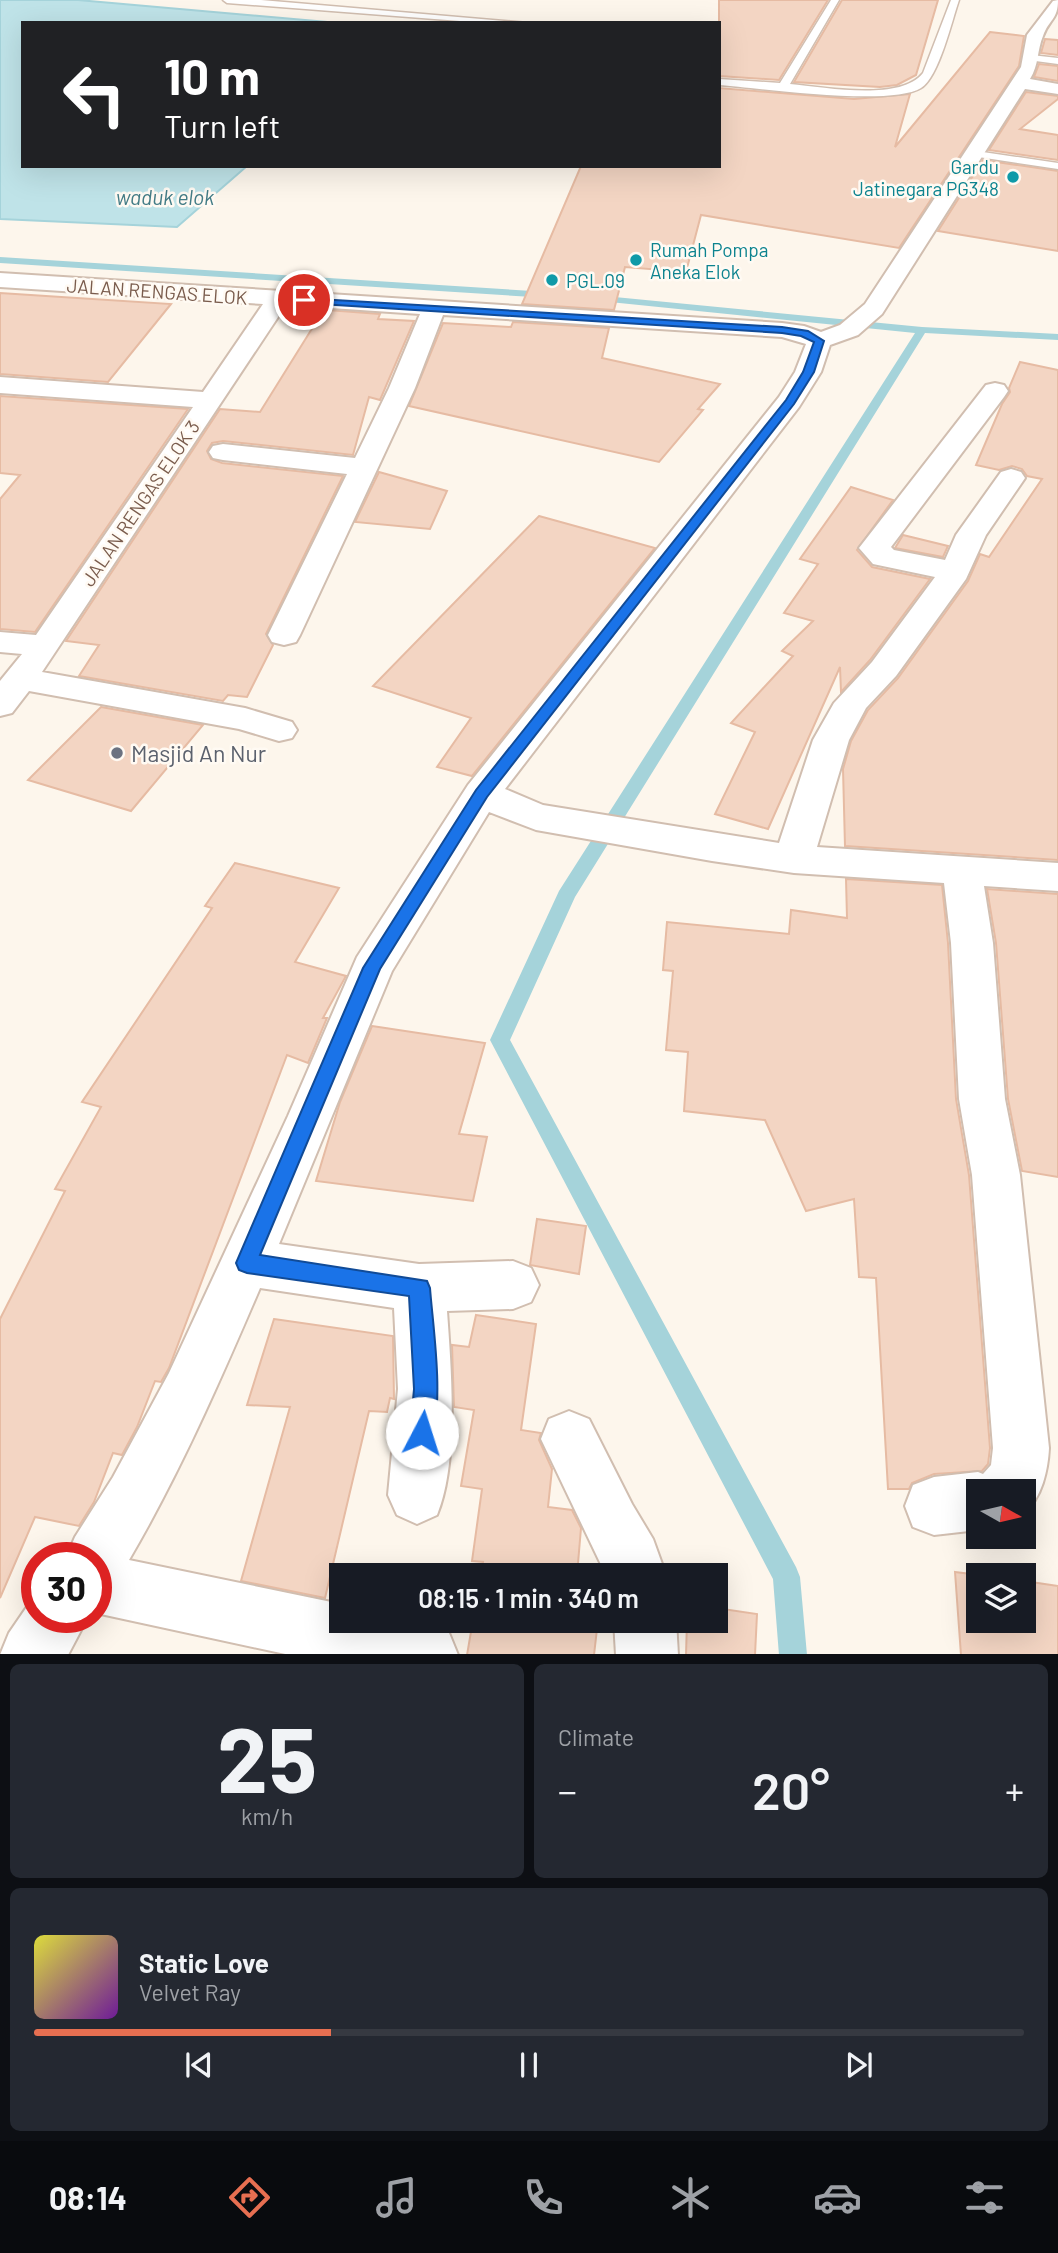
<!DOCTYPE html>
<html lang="en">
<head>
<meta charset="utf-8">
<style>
	body { margin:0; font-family:Barlow,sans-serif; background:#242831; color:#f1f3f6; height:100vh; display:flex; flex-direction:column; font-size:26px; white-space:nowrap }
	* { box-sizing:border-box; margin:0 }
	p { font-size:23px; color:#9ea1a6 }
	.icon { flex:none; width:38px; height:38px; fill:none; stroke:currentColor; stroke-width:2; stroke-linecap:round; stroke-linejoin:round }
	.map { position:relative; height:1654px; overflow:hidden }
	.panel { display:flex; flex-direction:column; gap:10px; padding:10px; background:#0d0f14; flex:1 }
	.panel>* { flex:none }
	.top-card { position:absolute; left:21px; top:21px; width:700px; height:147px; border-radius:0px; box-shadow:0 7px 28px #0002; background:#202124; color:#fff; overflow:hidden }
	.needle { width:46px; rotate:98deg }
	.buttons { position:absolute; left:966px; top:1479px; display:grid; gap:14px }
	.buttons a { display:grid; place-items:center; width:70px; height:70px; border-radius:0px; background:#171b24; box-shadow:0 7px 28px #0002; font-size:35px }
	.speed { position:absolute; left:21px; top:1542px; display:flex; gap:14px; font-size:35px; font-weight:700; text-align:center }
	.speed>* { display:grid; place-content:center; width:91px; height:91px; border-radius:50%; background:#171b24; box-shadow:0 7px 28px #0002; line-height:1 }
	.speed .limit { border:10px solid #d22; background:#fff; color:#111 }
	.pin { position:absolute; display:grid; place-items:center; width:60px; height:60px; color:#fff; margin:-30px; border:4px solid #fff; border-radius:50%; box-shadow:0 2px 7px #0007 }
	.me { position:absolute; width:77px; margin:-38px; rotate:5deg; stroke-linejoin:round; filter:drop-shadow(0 0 5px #0008) }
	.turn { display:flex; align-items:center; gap:24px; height:147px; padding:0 28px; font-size:32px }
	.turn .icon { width:91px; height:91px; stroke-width:2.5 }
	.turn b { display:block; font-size:49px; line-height:60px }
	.big { font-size:52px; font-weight:600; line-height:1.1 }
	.panel .widget { flex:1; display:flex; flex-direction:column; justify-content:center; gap:10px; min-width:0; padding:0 24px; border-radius:10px; background:#242831 }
	.panel .dial { align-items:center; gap:0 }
	.dial b { font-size:91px; line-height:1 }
	.song { display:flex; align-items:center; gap:21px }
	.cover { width:84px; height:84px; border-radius:10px; background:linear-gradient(135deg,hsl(60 70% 55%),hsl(280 70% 35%)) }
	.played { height:7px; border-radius:4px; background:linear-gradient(90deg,#e76f51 30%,#363941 30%) }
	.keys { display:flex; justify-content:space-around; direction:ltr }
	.heat { display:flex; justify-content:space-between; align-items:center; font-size:38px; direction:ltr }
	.panel .tiles { flex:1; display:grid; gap:10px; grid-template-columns:1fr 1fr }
	.widget:last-child { grid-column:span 2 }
	.trip { position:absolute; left:329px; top:1563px; width:399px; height:70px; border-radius:0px; background:#171b24; box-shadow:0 7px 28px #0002; font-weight:600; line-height:70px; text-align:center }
	.tab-bar { display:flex; height:112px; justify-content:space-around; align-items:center; background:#090b0e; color:#9ea1a6 }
	.tab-bar .icon { width:49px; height:49px }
	.tab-bar .current { color:#e76f51 }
	.tab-bar b { font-size:32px; color:#f1f3f6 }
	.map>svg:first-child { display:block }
</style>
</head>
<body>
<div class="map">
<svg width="1058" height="1655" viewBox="0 0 1058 1655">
	<rect width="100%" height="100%" fill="#fdf6ec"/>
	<polygon fill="#bfe3e8" stroke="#a5d3da" stroke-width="2" points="0,0 78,0 339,23 23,23 23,166 247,166 177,227 0,219"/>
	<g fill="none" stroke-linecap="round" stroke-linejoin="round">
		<g fill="#a5d3da" fill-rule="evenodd">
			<polygon points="0,257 548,292 553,295 548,298 0,263"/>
			<polygon points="594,295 922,327 1058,334 1058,340 925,333 575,897 510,1040 796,1567 800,1577 807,1655 779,1655 773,1579 490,1040 559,891 915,333 590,300 590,296"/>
		</g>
	</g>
	<g fill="#f3d5c3" stroke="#e6bba3" stroke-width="2">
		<polygon points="719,0 828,0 779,80 719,76"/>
		<polygon points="842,0 938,0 916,75 897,85 880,87 794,82"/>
		<polygon points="990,32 1024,36 1019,66 899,248 701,215 686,272 625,267 614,310 522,304 581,166 719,166 719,88 854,99 910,94 895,147"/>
		<polygon points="1045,39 1058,40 1058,55 1041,53"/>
		<polygon points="1039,64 1058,66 1058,81 1034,77"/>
		<polygon points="1026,92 1058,96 1058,99 1020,129 1058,135 1058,160 989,150"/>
		<polygon points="983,160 1058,171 1058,251 938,231"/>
		<polygon points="0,293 46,296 171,304 108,382 0,374"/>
		<polygon points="327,310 380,314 378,319 414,321 380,400 369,397 353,455 223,441 212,443 207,451 211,459 222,463 343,476 266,634 273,645 247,697 228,695 223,701 79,676 99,645 66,641 220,409 260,412 318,319 322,319"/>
		<polygon points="513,322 609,328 602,358 720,384 698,409 703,410 659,462 409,406 443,323 511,327"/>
		<polygon points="1020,362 1058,370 1058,860 845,846 843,769 851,741 868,710 898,678 968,581 980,554 989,557 1042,479 1027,476 1022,469 1012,466 999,470 976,465 1002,404 1010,392 1009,388"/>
		<polygon points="0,396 188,409 35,632 0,629 0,499 20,475 0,473"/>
		<polygon points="379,472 447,491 430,529 355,522"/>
		<polygon points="851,487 893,500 857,550 872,567 930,579 870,660 841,692 840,667 768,829 715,814 755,732 731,723 793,656 782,651 813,621 784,613 818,564 800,559"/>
		<polygon points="539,516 655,548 472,776 437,767 471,718 373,686"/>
		<polygon points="903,535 948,546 943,557 895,548"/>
		<polygon points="101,707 203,725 131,811 28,780"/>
		<polygon points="235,863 339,888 295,962 346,976 323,1018 327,1018 308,1063 287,1055 169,1368 161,1382 155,1381 137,1427 122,1455 113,1453 94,1502 79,1526 35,1517 0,1598 0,1319 65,1191 55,1189 101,1107 82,1102 212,908 205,906"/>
		<polygon points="846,879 942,885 948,943 956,1099 969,1175 990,1448 988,1464 982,1471 934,1474 912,1483 909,1489 888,1489 876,1278 859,1277 854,1199 806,1211 765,1120 684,1111 688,1052 666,1050 673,971 663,970 667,922 789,934 791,910 847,918"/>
		<polygon points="987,889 1058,894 1058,1177 1022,1171 1008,1099 996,943"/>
		<polygon points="372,1026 485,1043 459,1134 487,1137 473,1201 316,1181 340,1102"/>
		<polygon points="537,1219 586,1226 579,1274 530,1265"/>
		<polygon points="476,1315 536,1324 521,1430 541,1433 539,1440 552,1469 548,1507 572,1510 581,1528 577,1575 481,1575 483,1562 472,1561 482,1489 461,1486 474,1410 454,1407 452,1345 469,1347"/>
		<polygon points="274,1319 393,1336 394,1399 390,1398 387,1412 369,1411 325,1598 241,1581 290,1407 247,1405"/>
		<polygon points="955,1572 979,1575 978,1620 1024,1620 1024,1581 1058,1586 1058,1655 961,1655"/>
		<polygon points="716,1608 757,1614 755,1655 686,1655 687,1620 716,1620"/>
		<polygon points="473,1620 598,1620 594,1655 467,1655"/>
	</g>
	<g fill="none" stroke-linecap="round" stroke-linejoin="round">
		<defs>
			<g id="lane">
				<polygon points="223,0 261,0 528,23 486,23 227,3"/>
				<path d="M 831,0 L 839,0 L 790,84 C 825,87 900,102 923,73 L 951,0 L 959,0 C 952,20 939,77 921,88 C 890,107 760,88 719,85 L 719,79 L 780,83 Z"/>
				<polygon points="1031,55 1058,58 1058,64 1028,60 1026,58"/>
				<polygon points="976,151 1058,163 1058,169 972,156 970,154"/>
			</g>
			<g id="street">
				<path d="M 1058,0 C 1058,20 1049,19 1043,36 C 1037,50 1039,65 1030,79 L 1058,84 L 1058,94 L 1025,89 L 882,314 L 858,335 L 830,345 L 821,372 L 799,407 L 505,789 L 543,805 L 779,843 L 813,740 L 834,703 L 872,662 L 935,577 L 873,564 L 859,548 L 986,385 L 995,383 L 1004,385 L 1008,391 L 1004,397 L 891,547 L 894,550 L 945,560 L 956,535 L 1001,472 L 1011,469 L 1021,472 L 1025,478 L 986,535 L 966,579 L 896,676 L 866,708 L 849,740 L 817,847 L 1058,863 L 1058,891 L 984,886 L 993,943 L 1005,1099 L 1020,1175 L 1049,1448 C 1048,1469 1042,1499 1024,1512 L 1024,1491 L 978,1491 L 978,1530 L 934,1535 L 913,1527 L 905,1506 L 913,1485 L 934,1477 L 978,1472 L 983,1474 L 991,1465 L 993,1448 L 972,1175 L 959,1099 L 951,943 L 944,883 L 794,873 L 712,861 L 536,830 L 489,812 L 392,971 L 279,1244 L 419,1264 L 513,1261 L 531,1268 L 539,1285 L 531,1302 L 513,1309 L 447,1311 C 451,1368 459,1462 437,1515 L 417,1524 L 397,1515 L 388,1495 L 398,1389 L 394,1308 L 260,1288 C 220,1381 180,1473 129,1560 L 341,1604 L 341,1620 L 421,1620 L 449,1633 L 458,1655 L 290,1655 L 96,1613 L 96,1558 L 66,1558 L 75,1537 L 113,1477 L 169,1373 L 288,1116 L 357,957 L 468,785 L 779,397 L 795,372 L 806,344 L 782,337 L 443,315 L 415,388 L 300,635 L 296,642 L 284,645 L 272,642 L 268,635 L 347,474 L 223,460 L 213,458 L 209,452 L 213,446 L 223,444 L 355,458 L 389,388 L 420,314 L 286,305 L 42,672 L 245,708 L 292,722 L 297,730 L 292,738 L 279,741 L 239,729 L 29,691 L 12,713 L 0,716 L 0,681 L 22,654 L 0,652 L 0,632 L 36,635 L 193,407 L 0,393 L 0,377 L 203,392 L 263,304 L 0,287 L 0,273 L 782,323 L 804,326 L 821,332 L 840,325 L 865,304 L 1021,67 L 1027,35 L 1053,1 Z"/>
				<polygon points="569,1411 589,1419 632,1504 653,1539 666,1575 606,1575 541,1439 549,1419"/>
				<polygon points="35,1595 37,1617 88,1617 68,1655 0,1655 9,1633"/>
				<polygon points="614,1620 676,1620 678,1655 616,1655"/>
			</g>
		</defs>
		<use href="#lane" stroke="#d1beb0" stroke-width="3"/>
		<use href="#street" stroke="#d1beb0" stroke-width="4"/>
		<use href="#lane" fill="#fff" fill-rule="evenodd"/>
		<use href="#street" fill="#fff" fill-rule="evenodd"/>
	</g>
	<path fill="#1a73e8" stroke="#114b97" stroke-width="2" d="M 301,298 L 782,327 L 808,331 L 824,341 L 814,372 L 794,404 L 487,797 L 380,969 L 260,1255 L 427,1281 L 430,1288 C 433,1328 445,1405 430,1441 L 422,1444 L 414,1441 L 410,1433 L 414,1389 L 409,1296 L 247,1273 L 239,1270 L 236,1263 L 363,968 L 476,790 L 786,400 L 803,372 L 814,342 L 801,336 L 782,333 L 304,303 L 301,303 Z"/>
	<g fill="#0f9aa8" stroke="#fffaf3" stroke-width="2.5">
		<circle cx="1013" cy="177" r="7"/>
		<circle cx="636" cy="260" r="7"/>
		<circle cx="552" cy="280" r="7"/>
	</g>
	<circle fill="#6b7280" stroke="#fffaf3" stroke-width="2.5" cx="117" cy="753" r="7"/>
	<g text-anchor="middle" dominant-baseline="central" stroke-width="5" stroke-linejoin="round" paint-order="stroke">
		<g font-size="19" fill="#0d838f" stroke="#fffaf3" text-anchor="start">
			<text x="999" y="166" text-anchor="end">Gardu<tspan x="999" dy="22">Jatinegara PG348</tspan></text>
			<text x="650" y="249">Rumah Pompa<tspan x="650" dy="22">Aneka Elok</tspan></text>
			<text x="566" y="280">PGL.09</text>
		</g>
		<g font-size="19" fill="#7a5c4d" stroke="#fffaf3">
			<text transform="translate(157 291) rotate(4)">JALAN RENGAS ELOK</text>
			<text transform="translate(140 503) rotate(-56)">JALAN RENGAS ELOK 3</text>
		</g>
		<g font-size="21" font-style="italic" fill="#437c86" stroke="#fffaf3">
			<text x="165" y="196">waduk elok</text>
		</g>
		<g font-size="23" fill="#5b616d" stroke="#fffaf3" text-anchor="start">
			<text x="131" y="753">Masjid An Nur</text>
		</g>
	</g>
</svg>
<div class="buttons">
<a><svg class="needle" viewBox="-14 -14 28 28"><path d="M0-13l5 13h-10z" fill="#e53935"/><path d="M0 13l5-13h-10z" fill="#9ea1a6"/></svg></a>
<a><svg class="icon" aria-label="layers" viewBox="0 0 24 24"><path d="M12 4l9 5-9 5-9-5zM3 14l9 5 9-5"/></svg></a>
</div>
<div class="speed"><div class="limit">30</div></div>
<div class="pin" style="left:304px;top:300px;background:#d93025"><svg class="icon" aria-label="arrive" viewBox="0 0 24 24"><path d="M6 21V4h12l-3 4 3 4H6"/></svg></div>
<svg class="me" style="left:422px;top:1433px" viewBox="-20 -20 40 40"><circle r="19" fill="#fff"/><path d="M0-13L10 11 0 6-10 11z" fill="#1a73e8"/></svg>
<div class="trip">08:15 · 1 min · 340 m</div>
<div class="top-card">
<div class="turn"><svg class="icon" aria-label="left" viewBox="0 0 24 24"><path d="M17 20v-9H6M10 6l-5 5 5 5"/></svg><div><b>10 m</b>Turn left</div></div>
</div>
</div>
<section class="panel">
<div class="tiles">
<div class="widget dial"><b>25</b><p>km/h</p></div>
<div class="widget"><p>Climate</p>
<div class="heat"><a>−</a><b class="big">20°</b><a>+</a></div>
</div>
<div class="widget">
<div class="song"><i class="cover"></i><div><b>Static Love</b><p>Velvet Ray</p></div></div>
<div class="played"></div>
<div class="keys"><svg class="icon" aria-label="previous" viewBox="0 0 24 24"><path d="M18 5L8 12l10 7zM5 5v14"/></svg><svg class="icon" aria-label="pause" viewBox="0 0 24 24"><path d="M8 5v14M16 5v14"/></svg><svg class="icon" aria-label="next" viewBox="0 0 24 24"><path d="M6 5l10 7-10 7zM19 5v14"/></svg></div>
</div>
</div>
</section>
<nav class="tab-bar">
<b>08:14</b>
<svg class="icon current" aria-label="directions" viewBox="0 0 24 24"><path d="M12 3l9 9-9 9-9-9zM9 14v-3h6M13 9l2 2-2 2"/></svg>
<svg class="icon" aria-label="music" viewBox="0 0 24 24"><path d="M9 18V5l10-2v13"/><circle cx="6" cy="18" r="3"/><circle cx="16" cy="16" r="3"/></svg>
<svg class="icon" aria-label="phone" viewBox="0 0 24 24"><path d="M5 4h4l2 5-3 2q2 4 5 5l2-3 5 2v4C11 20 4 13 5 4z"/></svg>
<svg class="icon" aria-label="climate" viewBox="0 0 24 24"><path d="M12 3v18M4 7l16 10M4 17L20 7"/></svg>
<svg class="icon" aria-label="car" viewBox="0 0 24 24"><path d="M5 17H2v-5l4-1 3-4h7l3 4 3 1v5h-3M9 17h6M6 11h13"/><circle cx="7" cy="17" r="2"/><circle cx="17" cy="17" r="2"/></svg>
<svg class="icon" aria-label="filters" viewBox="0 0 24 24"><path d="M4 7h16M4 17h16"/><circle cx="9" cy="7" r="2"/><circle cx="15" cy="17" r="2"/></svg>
</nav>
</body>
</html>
